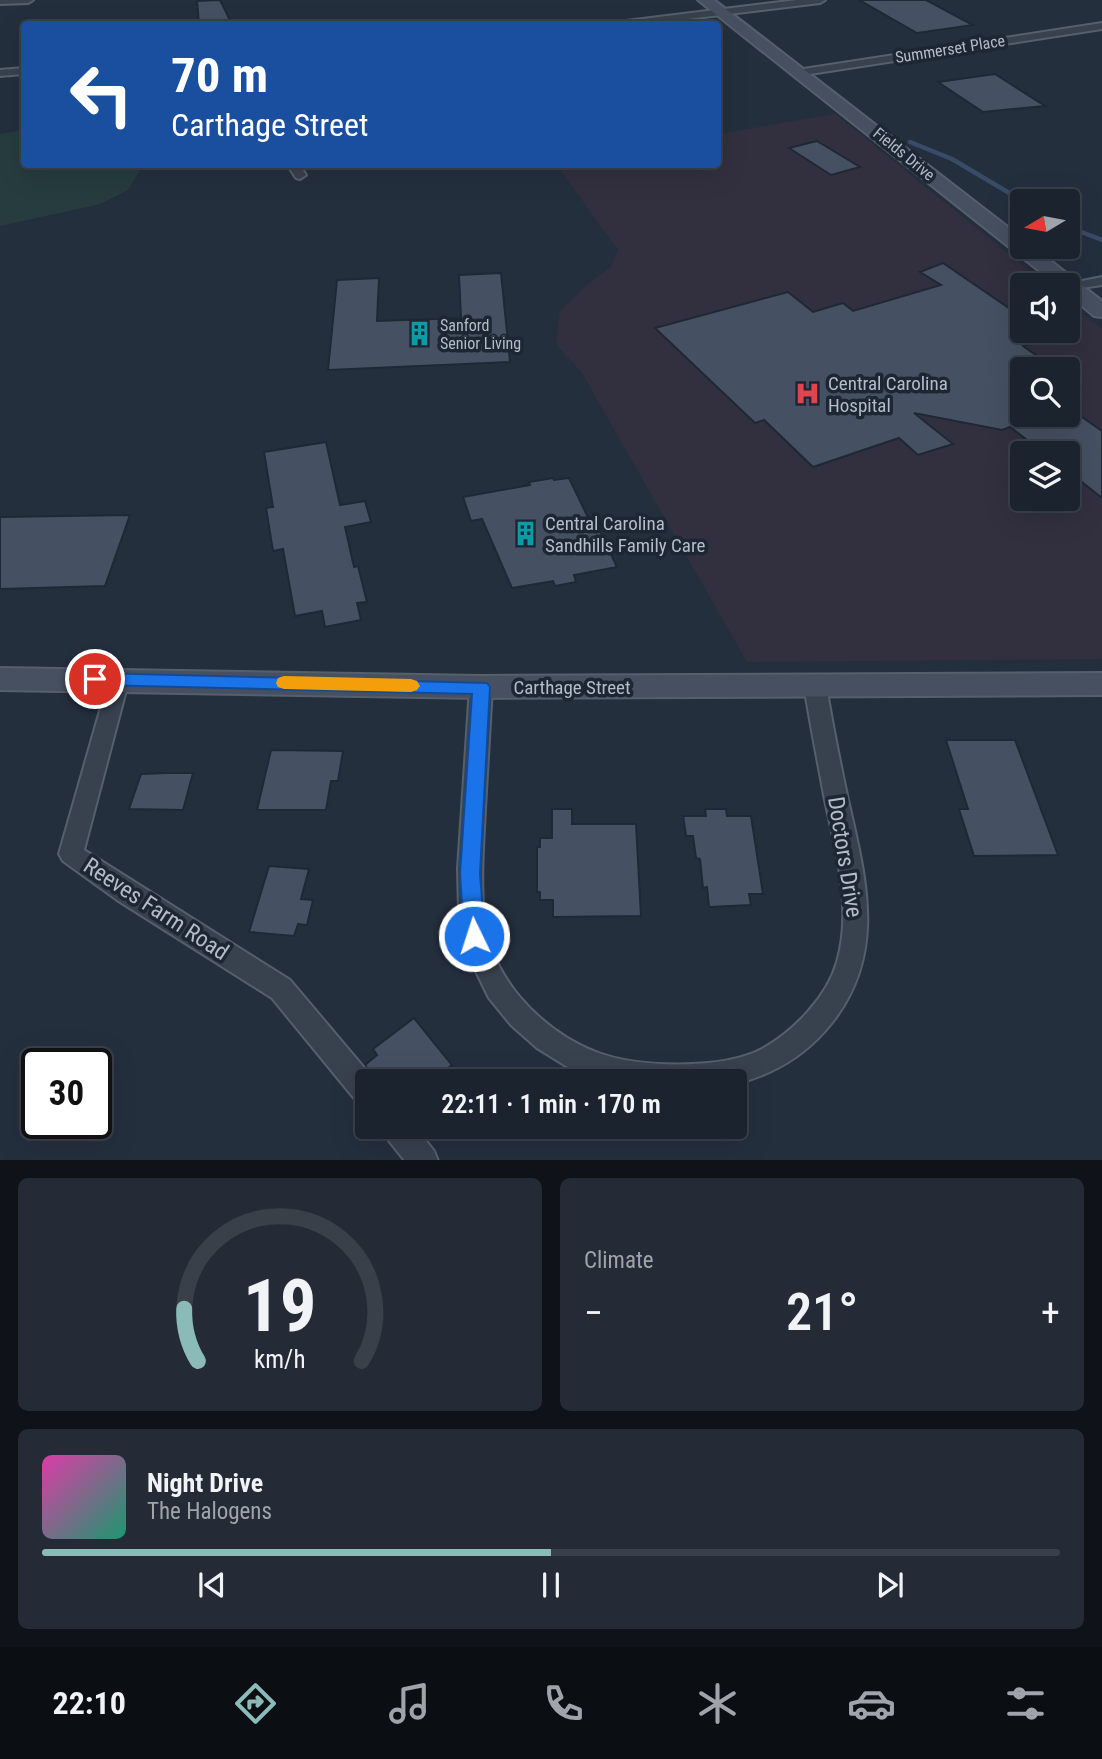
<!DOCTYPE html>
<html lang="en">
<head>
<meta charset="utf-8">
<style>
	body { margin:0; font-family:"Roboto Condensed",sans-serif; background:#242b36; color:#f1f3f6; height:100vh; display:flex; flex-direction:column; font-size:26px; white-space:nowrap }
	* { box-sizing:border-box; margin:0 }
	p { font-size:23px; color:#a0a4aa }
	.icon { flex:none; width:38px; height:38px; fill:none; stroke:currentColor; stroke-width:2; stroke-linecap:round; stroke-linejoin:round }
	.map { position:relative; height:1160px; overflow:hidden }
	.sheet { display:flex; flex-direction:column; gap:18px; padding:18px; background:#0f1319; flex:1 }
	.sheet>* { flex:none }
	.guide { position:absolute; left:21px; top:21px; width:700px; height:147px; border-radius:7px; box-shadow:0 7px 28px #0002,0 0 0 2px #39404a; background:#1a4fa0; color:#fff; overflow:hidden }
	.needle { width:46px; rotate:260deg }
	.tools { position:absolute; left:1010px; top:189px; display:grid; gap:14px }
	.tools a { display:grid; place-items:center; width:70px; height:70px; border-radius:7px; background:#1b232e; box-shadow:0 7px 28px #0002,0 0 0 2px #39404a; font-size:35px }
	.speed { position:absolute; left:21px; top:1048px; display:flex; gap:14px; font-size:35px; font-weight:700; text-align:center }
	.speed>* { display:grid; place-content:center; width:91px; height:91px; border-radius:50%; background:#1b232e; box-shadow:0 7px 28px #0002,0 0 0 2px #39404a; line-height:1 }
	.speed .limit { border:4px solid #111; border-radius:10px; background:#fff; color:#111 }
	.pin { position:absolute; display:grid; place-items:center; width:60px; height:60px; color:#fff; margin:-30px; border:4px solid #fff; border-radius:50%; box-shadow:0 2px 7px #0007 }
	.me { position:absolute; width:77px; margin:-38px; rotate:356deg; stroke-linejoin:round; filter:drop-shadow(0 0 5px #0008) }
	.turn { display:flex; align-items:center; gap:24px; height:147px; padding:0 35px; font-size:32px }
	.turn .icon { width:91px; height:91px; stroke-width:2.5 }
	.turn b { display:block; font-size:49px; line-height:60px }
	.big { font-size:52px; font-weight:600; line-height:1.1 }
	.sheet .card { flex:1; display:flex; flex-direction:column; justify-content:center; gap:10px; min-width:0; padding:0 24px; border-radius:10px; background:#242b36 }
	.sheet .dial { align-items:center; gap:0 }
	.dial svg { height:182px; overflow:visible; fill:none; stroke:#39404a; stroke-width:7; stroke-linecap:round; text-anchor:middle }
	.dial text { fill:#f1f3f6; stroke:none }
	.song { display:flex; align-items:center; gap:21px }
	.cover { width:84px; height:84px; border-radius:10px; background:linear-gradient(135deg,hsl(320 70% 55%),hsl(160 70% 35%)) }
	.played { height:7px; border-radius:4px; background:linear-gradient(90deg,#8bbbb9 50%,#39404a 50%) }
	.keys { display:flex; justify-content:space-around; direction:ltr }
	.heat { display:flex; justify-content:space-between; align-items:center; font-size:38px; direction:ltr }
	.sheet .tiles { flex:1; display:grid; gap:18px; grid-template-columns:1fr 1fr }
	.card:last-child { grid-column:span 2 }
	.trip { position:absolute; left:355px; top:1069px; width:392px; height:70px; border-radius:7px; background:#1b232e; box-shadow:0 7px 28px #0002,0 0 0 2px #39404a; font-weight:600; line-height:70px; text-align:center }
	.tab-bar { display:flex; height:112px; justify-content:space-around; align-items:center; background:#0b0e12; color:#a0a4aa }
	.tab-bar .icon { width:49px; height:49px }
	.tab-bar .on { color:#8bbbb9 }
	.tab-bar b { font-size:32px; color:#f1f3f6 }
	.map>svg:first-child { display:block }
</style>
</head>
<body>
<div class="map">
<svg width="1102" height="1161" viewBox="0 0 1102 1161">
	<rect width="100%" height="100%" fill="#242f3e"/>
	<path fill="#32303f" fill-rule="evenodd" d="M 835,114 L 1047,285 L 1022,285 L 1022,331 L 1068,331 L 1068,302 L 1102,329 L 1102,659 L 747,662 L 582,373 L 556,344 L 560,311 L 588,284 L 611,267 L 618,250 L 561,171 L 568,165 L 718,164 L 718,134 ZM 1022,369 L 1068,369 L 1068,415 L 1022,415 ZM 1022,453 L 1068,453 L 1068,499 L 1022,499 Z"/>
	<polygon fill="#263c3f" points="24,130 24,164 143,165 128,190 100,204 0,226 0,134"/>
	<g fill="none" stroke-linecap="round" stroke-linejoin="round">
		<g stroke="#394c67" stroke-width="4.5">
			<polyline points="910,142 952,159 1023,201"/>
			<polyline points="1068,227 1102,240"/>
		</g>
	</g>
	<g fill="#455162" stroke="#1f2835" stroke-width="2">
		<polygon points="220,0 232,24 199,24 197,1"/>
		<polygon points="859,0 926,0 973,25 917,33"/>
		<polygon points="995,74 1045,106 983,112 938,82"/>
		<polygon points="817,141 860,167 831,175 789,148"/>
		<polygon points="943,263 1022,317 1022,331 1057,331 1058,334 1023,346 1056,369 1022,369 1022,415 1079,415 1102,431 1102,498 1068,471 1068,453 1044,453 1010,427 1002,430 914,413 953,444 918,455 899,438 813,467 764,420 755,423 655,328 788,292 813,312 843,303 853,311 941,285 920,272"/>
		<polygon points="501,273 510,362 328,370 337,280 379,278 377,321 461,318 459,275"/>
		<polygon points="326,442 340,505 365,501 371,522 345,527 354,567 358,566 367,602 357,603 361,620 325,627 322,611 295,616 283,549 273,551 266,508 273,507 264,452"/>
		<polygon points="553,478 554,480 569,478 595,532 600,531 617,567 574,575 576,582 555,586 553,581 512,588 482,519 471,521 463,497 530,485 529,482"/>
		<polygon points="130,515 105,586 0,589 0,517"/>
		<polygon points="946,740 1015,740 1058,855 974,856 959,809 968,809"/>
		<polygon points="271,750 343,751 338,781 331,781 326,810 257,810"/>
		<polygon points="166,773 193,773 183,810 129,809 141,774"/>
		<polygon points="552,809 572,809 572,824 636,824 641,916 553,917 553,900 540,900 540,892 537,892 537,847 540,847 540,838 552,838"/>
		<polygon points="705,809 726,809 727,816 751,816 763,894 749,894 751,905 709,907 707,887 703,888 700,859 696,858 693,836 686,836 683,816 706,816"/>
		<polygon points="269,866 309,869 301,899 313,900 307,925 298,924 294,936 249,932"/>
		<polygon points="414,1018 452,1065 431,1082 378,1082 365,1065 377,1055 373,1049"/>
	</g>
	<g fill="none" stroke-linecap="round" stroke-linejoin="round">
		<defs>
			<g id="street">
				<polygon points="0,0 33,0 28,3 0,4"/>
				<polygon points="797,0 825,0 820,3 646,24 621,24 626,21"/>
				<polygon points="428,21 480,21 485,24 423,24"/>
				<polygon points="1102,23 1102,29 797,76 792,73 797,70"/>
				<polygon points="24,68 24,74 0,76 0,70"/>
				<polygon points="287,164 299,164 306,175 300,179 296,178"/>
				<polygon points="1102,277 1102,285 1069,290 1068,285 1062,285"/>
				<polygon points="119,671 126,674 129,679 84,850 290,980 376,1082 368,1082 368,1107 358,1103 272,998 117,900 63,861 59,854 109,679 112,674"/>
				<path d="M 815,677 L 822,679 L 826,685 C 832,723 840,762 848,800 C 867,883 888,960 825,1031 C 800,1059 771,1075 735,1084 L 735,1082 L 603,1082 L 566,1066 L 537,1048 L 511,1025 L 489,998 L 468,955 L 459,913 L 458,869 L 470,687 L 474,681 L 481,679 L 488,681 L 492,687 C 490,728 487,768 485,809 C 483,859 475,919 499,966 C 518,1003 556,1037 596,1052 C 637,1068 722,1070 762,1049 C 794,1031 827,997 837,962 C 853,907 835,849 824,795 C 817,758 810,722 804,685 L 808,679 Z"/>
				<polygon points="382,1127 415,1127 434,1151 438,1161 405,1161 386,1137"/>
			</g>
			<g id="secondary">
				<polygon points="698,0 714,0 1022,238 1022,247 1033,247 1102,301 1102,317 1094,316 1068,294 1068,285 1057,285"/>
				<polygon points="0,668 481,676 1102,673 1102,695 481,698 0,690"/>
			</g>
		</defs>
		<use href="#street" stroke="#565f6c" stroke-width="4"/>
		<use href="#secondary" stroke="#565f6c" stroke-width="4"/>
		<use href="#street" fill="#38414e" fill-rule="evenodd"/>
		<use href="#secondary" fill="#465061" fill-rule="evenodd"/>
	</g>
	<polygon fill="#1a73e8" stroke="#114b97" stroke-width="2" points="95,673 487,683 490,687 480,874 485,936 482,943 474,945 467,943 464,936 460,874 472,694 95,685 89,684 87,679 89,674"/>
	<polygon fill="#f59e0b" points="284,676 411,679 417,681 420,686 417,690 411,692 284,689 278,687 276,683 278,678"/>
	<defs>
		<symbol id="building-bare" viewBox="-9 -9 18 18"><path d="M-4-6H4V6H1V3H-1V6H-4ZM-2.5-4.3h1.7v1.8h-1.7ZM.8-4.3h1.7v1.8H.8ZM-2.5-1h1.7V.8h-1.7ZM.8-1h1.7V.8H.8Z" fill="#0f9aa8" stroke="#1d2633" stroke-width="2.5" paint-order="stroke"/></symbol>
		<symbol id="hospital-bare" viewBox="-9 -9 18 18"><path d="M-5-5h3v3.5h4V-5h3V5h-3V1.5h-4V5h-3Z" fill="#e0444e" stroke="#1d2633" stroke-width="2.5" paint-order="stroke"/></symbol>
	</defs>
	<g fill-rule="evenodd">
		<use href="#building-bare" x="402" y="316" width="35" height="35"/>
		<use href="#hospital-bare" x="790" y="376" width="35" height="35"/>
		<use href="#building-bare" x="508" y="516" width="35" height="35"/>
	</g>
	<g text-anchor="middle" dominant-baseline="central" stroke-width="7" stroke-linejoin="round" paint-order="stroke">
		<g font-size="16" fill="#b4bcc9" stroke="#1d2633">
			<text transform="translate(950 49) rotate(-9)">Summerset Place</text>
			<text transform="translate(904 154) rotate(39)">Fields Drive</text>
		</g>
		<g font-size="16" fill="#b4bcc9" stroke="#1d2633" text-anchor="start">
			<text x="440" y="325">Sanford<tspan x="440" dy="18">Senior Living</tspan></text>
		</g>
		<g font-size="19" fill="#b4bcc9" stroke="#1d2633" text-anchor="start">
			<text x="828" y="383">Central Carolina<tspan x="828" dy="22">Hospital</tspan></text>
			<text x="545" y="523">Central Carolina<tspan x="545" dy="22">Sandhills Family Care</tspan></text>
		</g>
		<g font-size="19" fill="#b4bcc9" stroke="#1d2633">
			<text x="572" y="687">Carthage Street</text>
		</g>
		<g font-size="23" fill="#b4bcc9" stroke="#1d2633">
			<text transform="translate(845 857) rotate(81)">Doctors Drive</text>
			<text transform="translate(156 909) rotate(33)">Reeves Farm Road</text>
		</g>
	</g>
</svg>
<div class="tools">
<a><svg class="needle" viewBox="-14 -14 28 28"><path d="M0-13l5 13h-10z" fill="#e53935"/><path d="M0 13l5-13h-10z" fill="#a0a4aa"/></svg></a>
<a><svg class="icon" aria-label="sound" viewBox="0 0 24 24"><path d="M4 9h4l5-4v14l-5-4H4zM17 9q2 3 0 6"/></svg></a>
<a><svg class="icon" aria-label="search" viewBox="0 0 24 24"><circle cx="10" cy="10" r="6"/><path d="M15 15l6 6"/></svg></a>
<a><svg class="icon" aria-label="layers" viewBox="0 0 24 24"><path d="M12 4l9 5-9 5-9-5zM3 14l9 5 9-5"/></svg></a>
</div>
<div class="speed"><div class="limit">30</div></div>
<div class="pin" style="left:95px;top:679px;background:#d93025"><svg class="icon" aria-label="arrive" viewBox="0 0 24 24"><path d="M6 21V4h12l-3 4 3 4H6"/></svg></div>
<svg class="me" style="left:474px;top:936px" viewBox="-20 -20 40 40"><circle r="17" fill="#1a73e8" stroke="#fff" stroke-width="3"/><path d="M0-11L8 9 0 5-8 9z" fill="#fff"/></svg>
<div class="trip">22:11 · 1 min · 170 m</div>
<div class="guide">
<div class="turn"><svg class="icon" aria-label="left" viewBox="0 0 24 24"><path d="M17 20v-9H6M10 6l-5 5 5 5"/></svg><div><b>70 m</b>Carthage Street</div></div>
</div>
</div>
<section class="sheet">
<div class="tiles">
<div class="card dial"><svg viewBox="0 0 100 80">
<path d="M14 69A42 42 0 1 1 86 69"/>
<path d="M14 69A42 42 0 0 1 8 46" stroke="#8bbbb9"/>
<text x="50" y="56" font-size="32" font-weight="700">19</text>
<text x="50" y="72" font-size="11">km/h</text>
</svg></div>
<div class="card"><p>Climate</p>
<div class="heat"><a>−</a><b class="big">21°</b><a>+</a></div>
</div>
<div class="card">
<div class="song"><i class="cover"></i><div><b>Night Drive</b><p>The Halogens</p></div></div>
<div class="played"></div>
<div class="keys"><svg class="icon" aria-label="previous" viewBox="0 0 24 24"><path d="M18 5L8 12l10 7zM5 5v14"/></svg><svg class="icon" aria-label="pause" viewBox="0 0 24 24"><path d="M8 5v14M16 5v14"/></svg><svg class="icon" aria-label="next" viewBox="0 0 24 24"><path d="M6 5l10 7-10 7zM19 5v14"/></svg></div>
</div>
</div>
</section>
<nav class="tab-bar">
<b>22:10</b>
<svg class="icon on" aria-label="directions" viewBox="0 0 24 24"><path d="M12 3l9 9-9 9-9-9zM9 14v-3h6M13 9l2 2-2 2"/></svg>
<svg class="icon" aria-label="music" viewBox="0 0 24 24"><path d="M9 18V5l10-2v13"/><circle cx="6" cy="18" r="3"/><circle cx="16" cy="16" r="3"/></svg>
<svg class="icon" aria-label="phone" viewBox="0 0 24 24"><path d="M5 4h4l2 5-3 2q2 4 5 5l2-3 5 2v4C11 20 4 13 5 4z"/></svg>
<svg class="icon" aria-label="climate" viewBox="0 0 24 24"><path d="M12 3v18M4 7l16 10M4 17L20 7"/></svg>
<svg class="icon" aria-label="car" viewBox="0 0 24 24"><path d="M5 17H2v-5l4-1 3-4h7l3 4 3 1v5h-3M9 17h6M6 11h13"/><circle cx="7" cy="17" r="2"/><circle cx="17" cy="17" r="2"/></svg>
<svg class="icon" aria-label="filters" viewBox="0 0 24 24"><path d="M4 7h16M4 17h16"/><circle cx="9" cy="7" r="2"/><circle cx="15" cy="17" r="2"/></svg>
</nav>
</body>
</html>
